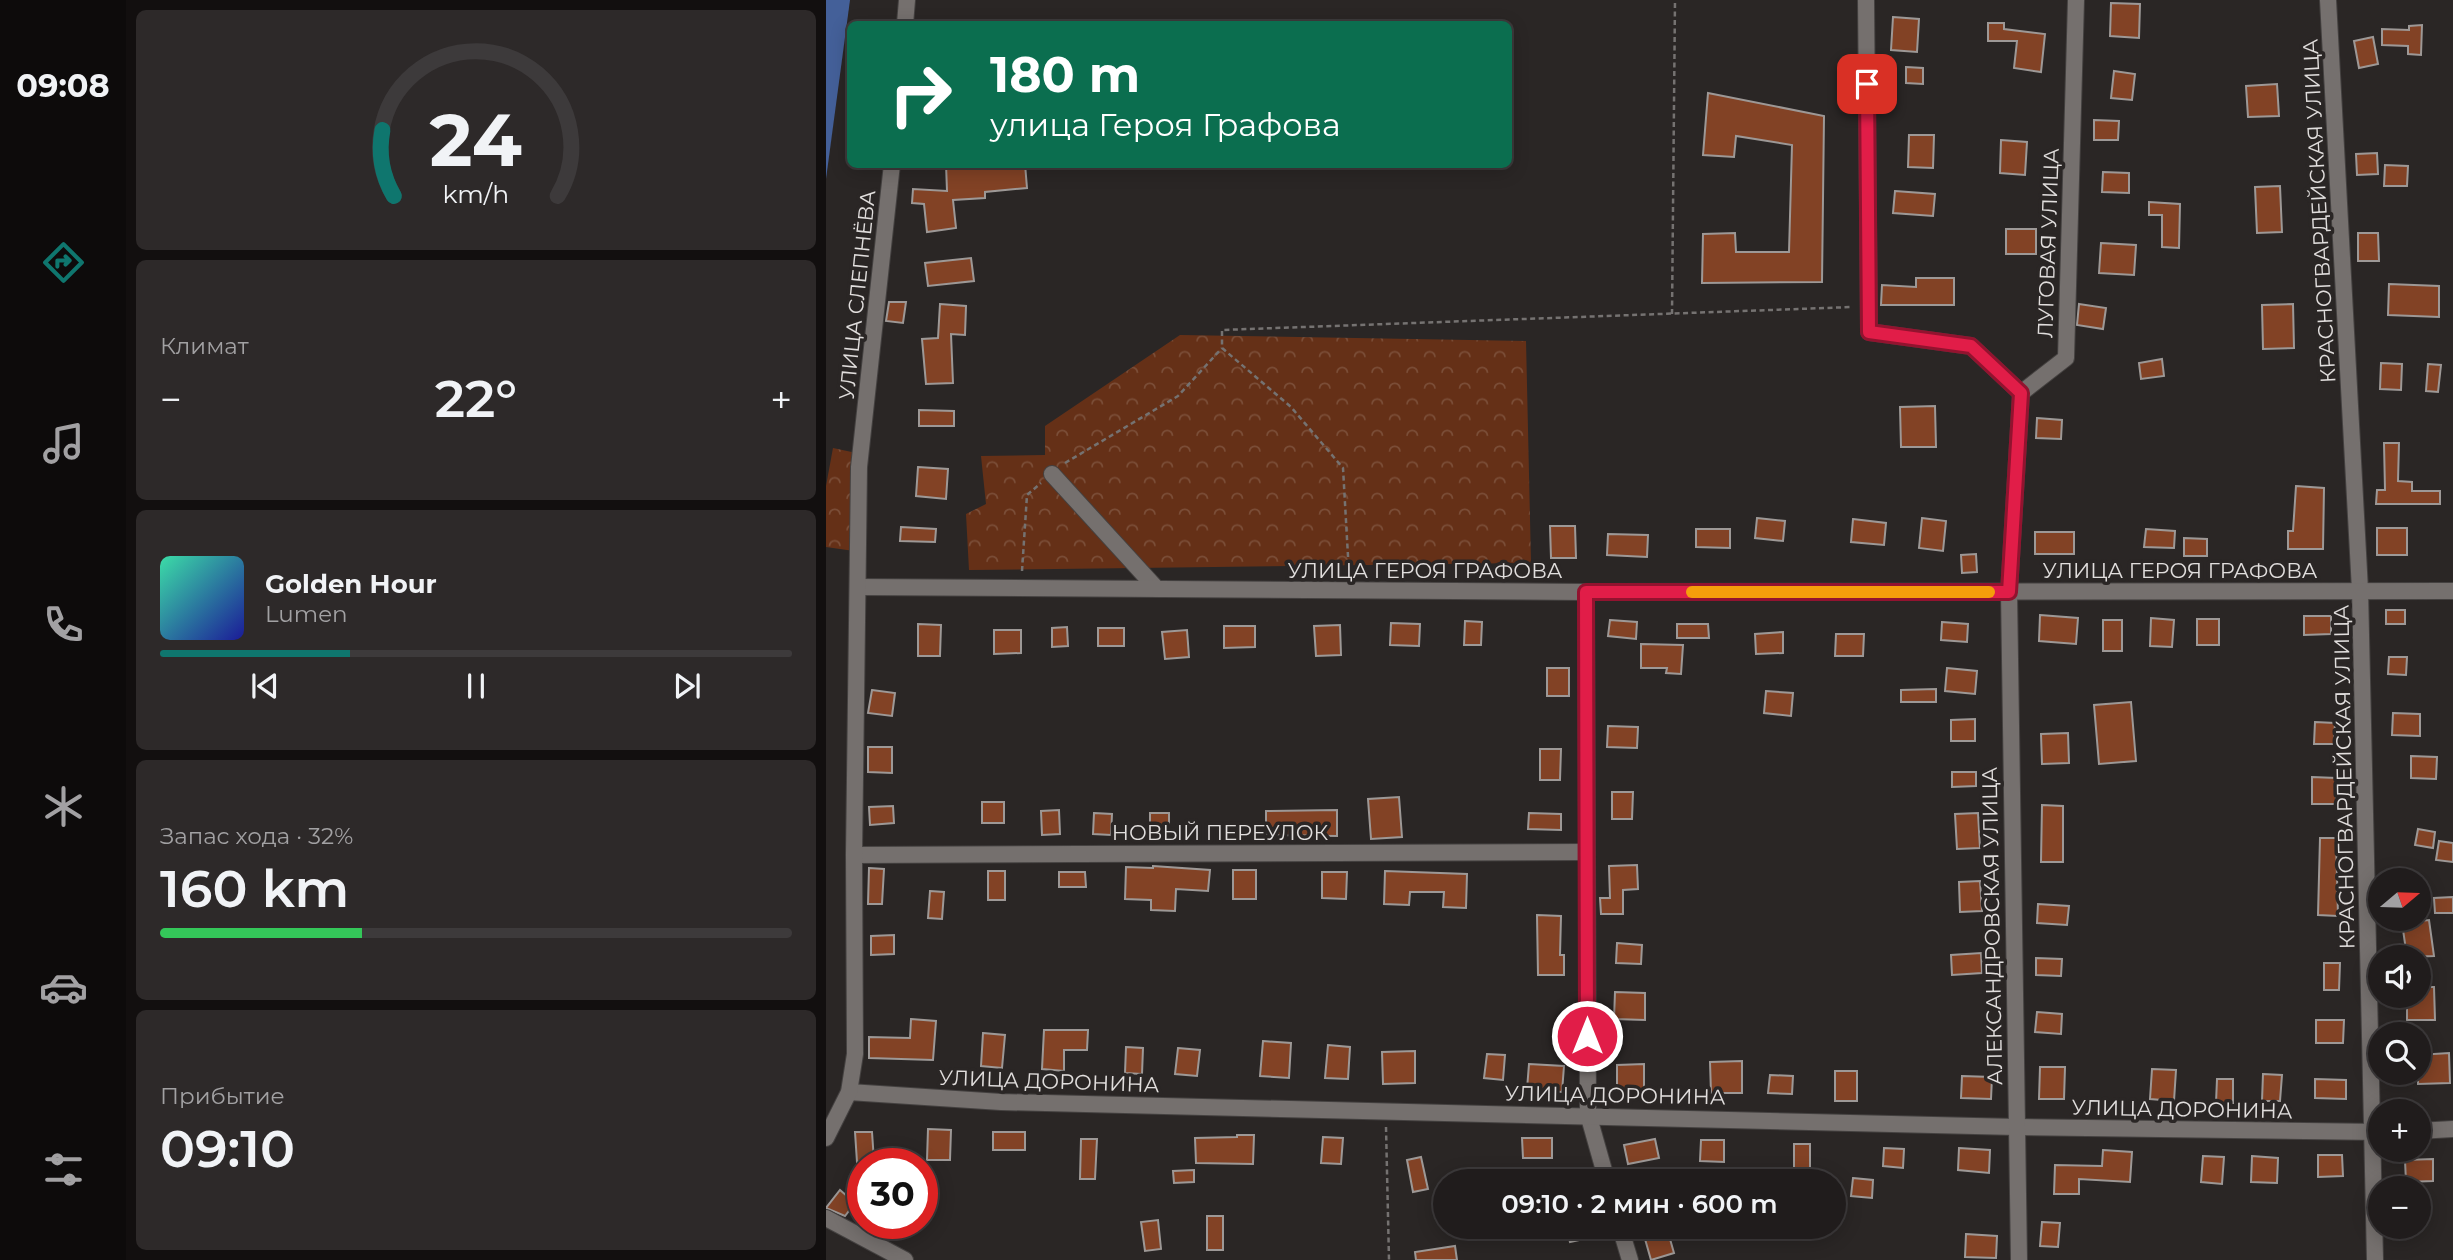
<!DOCTYPE html>
<html lang="ru">
<head>
<meta charset="utf-8">
<style>
	body { margin:0; font-family:Montserrat,sans-serif; background:#2d2929; color:#f1f3f6; height:100vh; display:flex; flex-direction:column; font-size:26px; white-space:nowrap }
	* { box-sizing:border-box; margin:0 }
	p { font-size:23px; color:#a2a1a3 }
	.icon { flex:none; width:38px; height:38px; fill:none; stroke:currentColor; stroke-width:2; stroke-linecap:round; stroke-linejoin:round }
	.map { position:relative; flex:1; overflow:hidden }
	.details { display:flex; flex-direction:column; gap:10px; padding:10px; background:#120f0f; width:700px }
	.details>* { flex:none }
	.banner { position:absolute; left:21px; top:21px; width:665px; height:147px; border-radius:10px; box-shadow:0 4px 18px #0003,0 0 0 2px #3d3a3b; background:#0b6e4f; color:#fff; overflow:hidden }
	.needle { width:46px; rotate:71deg }
	.controls { position:absolute; left:1542px; top:868px; display:grid; gap:14px }
	.controls a { display:grid; place-items:center; width:63px; height:63px; border-radius:50%; background:#201c1c; box-shadow:0 4px 18px #0003,0 0 0 2px #3d3a3b; font-size:35px }
	.speed { position:absolute; left:21px; top:1148px; display:flex; gap:14px; font-size:35px; font-weight:700; text-align:center }
	.speed>* { display:grid; place-content:center; width:91px; height:91px; border-radius:50%; background:#201c1c; box-shadow:0 4px 18px #0003,0 0 0 2px #3d3a3b; line-height:1 }
	.speed .limit { border:10px solid #d22; background:#fff; color:#111 }
	.pin { position:absolute; display:grid; place-items:center; width:60px; height:60px; color:#fff; margin:-30px; border-radius:14px; box-shadow:0 4px 10px #0006 }
	.me { position:absolute; width:77px; margin:-38px; rotate:0deg; stroke-linejoin:round; filter:drop-shadow(0 0 5px #0008) }
	.turn { display:flex; align-items:center; gap:24px; height:147px; padding:0 28px; font-size:32px }
	.turn .icon { width:91px; height:91px; stroke-width:2.5 }
	.turn b { display:block; font-size:49px; line-height:60px }
	.big { font-size:52px; font-weight:600; line-height:1.1 }
	.details .widget { flex:1; display:flex; flex-direction:column; justify-content:center; gap:10px; min-width:0; padding:0 24px; border-radius:10px; background:#2d2929 }
	.details .dial { align-items:center; gap:0 }
	.dial svg { height:182px; overflow:visible; fill:none; stroke:#3d3a3b; stroke-width:7; stroke-linecap:round; text-anchor:middle }
	.dial text { fill:#f1f3f6; stroke:none }
	.song { display:flex; align-items:center; gap:21px }
	.cover { width:84px; height:84px; border-radius:10px; background:linear-gradient(135deg,hsl(160 70% 55%),hsl(240 70% 35%)) }
	.played { height:7px; border-radius:4px; background:linear-gradient(90deg,#0f766e 30%,#3d3a3b 30%) }
	.keys { display:flex; justify-content:space-around; direction:ltr }
	.heat { display:flex; justify-content:space-between; align-items:center; font-size:38px; direction:ltr }
	.charge { height:10px; border-radius:5px; background:linear-gradient(90deg,#34c759 32%,#3d3a3b 0) }
	.trip { position:absolute; left:607px; top:1169px; width:413px; height:70px; border-radius:35px; background:#201c1c; box-shadow:0 4px 18px #0003,0 0 0 2px #3d3a3b; font-weight:600; line-height:70px; text-align:center }
	main { display:flex; flex:1; min-height:0 }
	.tabs { display:flex; flex-direction:column; width:126px; justify-content:space-around; align-items:center; background:#0d0b0b; color:#a2a1a3 }
	.tabs .icon { width:49px; height:49px }
	.tabs .active { color:#0f766e }
	.tabs b { font-size:32px; color:#f1f3f6 }
	.map>svg:first-child { display:block }
</style>
</head>
<body>
<main>
<nav class="tabs">
<b>09:08</b>
<svg class="icon active" aria-label="directions" viewBox="0 0 24 24"><path d="M12 3l9 9-9 9-9-9zM9 14v-3h6M13 9l2 2-2 2"/></svg>
<svg class="icon" aria-label="music" viewBox="0 0 24 24"><path d="M9 18V5l10-2v13"/><circle cx="6" cy="18" r="3"/><circle cx="16" cy="16" r="3"/></svg>
<svg class="icon" aria-label="phone" viewBox="0 0 24 24"><path d="M5 4h4l2 5-3 2q2 4 5 5l2-3 5 2v4C11 20 4 13 5 4z"/></svg>
<svg class="icon" aria-label="climate" viewBox="0 0 24 24"><path d="M12 3v18M4 7l16 10M4 17L20 7"/></svg>
<svg class="icon" aria-label="car" viewBox="0 0 24 24"><path d="M5 17H2v-5l4-1 3-4h7l3 4 3 1v5h-3M9 17h6M6 11h13"/><circle cx="7" cy="17" r="2"/><circle cx="17" cy="17" r="2"/></svg>
<svg class="icon" aria-label="filters" viewBox="0 0 24 24"><path d="M4 7h16M4 17h16"/><circle cx="9" cy="7" r="2"/><circle cx="15" cy="17" r="2"/></svg>
</nav>
<section class="details">
<div class="widget dial"><svg viewBox="0 0 100 80">
<path d="M14 69A42 42 0 1 1 86 69"/>
<path d="M14 69A42 42 0 0 1 9 40" stroke="#0f766e"/>
<text x="50" y="56" font-size="32" font-weight="700">24</text>
<text x="50" y="72" font-size="11">km/h</text>
</svg></div>
<div class="widget"><p>Климат</p>
<div class="heat"><a>−</a><b class="big">22°</b><a>+</a></div>
</div>
<div class="widget">
<div class="song"><i class="cover"></i><div><b>Golden Hour</b><p>Lumen</p></div></div>
<div class="played"></div>
<div class="keys"><svg class="icon" aria-label="previous" viewBox="0 0 24 24"><path d="M18 5L8 12l10 7zM5 5v14"/></svg><svg class="icon" aria-label="pause" viewBox="0 0 24 24"><path d="M8 5v14M16 5v14"/></svg><svg class="icon" aria-label="next" viewBox="0 0 24 24"><path d="M6 5l10 7-10 7zM19 5v14"/></svg></div>
</div>
<div class="widget"><p>Запас хода · 32%</p><b class="big">160 km</b><div class="charge"></div></div>
<div class="widget"><p>Прибытие</p><b class="big">09:10</b></div>
</section>
<div class="map">
<svg width="1627" height="1260" viewBox="0 0 1627 1260">
	<defs>
		<pattern id="forest-crowns" width="20" height="18" patternUnits="userSpaceOnUse" patternTransform="scale(1.75)"><rect width="20" height="18" fill="#653017"/><path d="M2 6a3 3 0 1 1 6 0M12 15a3 3 0 1 1 6 0" fill="none" stroke="#7b4e38"/></pattern>
	</defs>
	<rect width="100%" height="100%" fill="#2a2625"/>
	<g fill="url(#forest-crowns)">
		<polygon points="354,335 700,341 705,563 143,570 140,514 160,504 155,456 219,455 219,426"/>
		<polygon points="7,448 35,454 28,551 0,547 0,486"/>
	</g>
	<polygon fill="#446099" points="0,0 24,0 0,179"/>
	<g fill="#824225" stroke="#9d9896" stroke-width="2">
		<polygon points="1285,3 1314,4 1313,38 1284,36"/>
		<polygon points="1067,17 1093,19 1091,52 1065,50"/>
		<polygon points="1162,23 1178,23 1178,29 1219,34 1215,72 1188,68 1191,41 1162,41"/>
		<polygon points="1596,25 1595,55 1582,54 1582,46 1556,45 1556,29 1583,30 1583,26"/>
		<polygon points="1547,37 1552,64 1533,68 1528,41"/>
		<polygon points="1080,67 1097,68 1097,84 1080,83"/>
		<polygon points="1288,71 1309,74 1306,100 1285,98"/>
		<polygon points="1451,84 1453,116 1422,117 1420,86"/>
		<polygon points="882,93 998,116 996,282 876,283 877,234 909,233 910,252 963,252 966,145 910,136 908,157 877,155"/>
		<polygon points="1268,120 1293,121 1292,140 1268,140"/>
		<polygon points="1083,135 1108,135 1107,168 1082,167"/>
		<polygon points="1175,140 1201,142 1199,175 1174,173"/>
		<polygon points="1551,153 1552,174 1531,175 1530,154"/>
		<polygon points="120,164 199,164 201,188 159,192 159,198 127,200 130,228 101,232 98,204 86,203 87,189 121,191"/>
		<polygon points="1559,165 1582,166 1581,186 1558,186"/>
		<polygon points="1277,172 1303,173 1303,193 1276,192"/>
		<polygon points="1454,186 1456,232 1431,233 1429,187"/>
		<polygon points="1069,191 1109,194 1107,216 1067,213"/>
		<polygon points="1323,202 1354,204 1353,248 1336,247 1336,215 1323,215"/>
		<rect x="1180" y="229" width="30" height="25"/>
		<polygon points="1532,233 1552,233 1553,261 1532,261"/>
		<polygon points="1275,243 1310,245 1308,275 1273,273"/>
		<polygon points="145,258 148,281 102,286 99,263"/>
		<polygon points="1090,278 1128,278 1128,305 1055,305 1056,285 1090,287"/>
		<polygon points="1563,284 1613,286 1613,317 1562,315"/>
		<polygon points="63,302 80,302 77,323 60,321"/>
		<polygon points="114,304 140,306 139,335 125,334 127,383 100,384 96,339 112,338"/>
		<polygon points="1253,304 1280,308 1277,329 1251,325"/>
		<polygon points="1467,304 1468,348 1437,349 1436,305"/>
		<polygon points="1336,359 1338,376 1315,379 1313,363"/>
		<polygon points="1555,363 1576,364 1575,390 1554,389"/>
		<polygon points="1602,364 1615,365 1612,392 1600,391"/>
		<polygon points="1109,406 1110,447 1075,447 1074,407"/>
		<polygon points="93,410 128,411 128,426 93,426"/>
		<polygon points="1211,418 1236,420 1235,439 1210,438"/>
		<polygon points="1558,443 1573,443 1572,481 1586,482 1586,491 1614,491 1614,504 1550,504 1551,490 1559,490"/>
		<polygon points="92,467 122,469 120,499 90,496"/>
		<polygon points="1470,486 1498,488 1497,549 1462,549 1462,531 1467,531"/>
		<polygon points="931,518 959,521 957,541 929,538"/>
		<polygon points="1096,518 1120,521 1117,551 1093,548"/>
		<polygon points="1027,519 1060,523 1058,545 1025,542"/>
		<polygon points="724,526 749,526 750,558 725,558"/>
		<polygon points="75,527 110,529 109,542 74,541"/>
		<rect x="1551" y="528" width="30" height="27"/>
		<polygon points="870,529 904,529 904,548 870,547"/>
		<polygon points="1320,529 1349,531 1348,548 1318,547"/>
		<rect x="1209" y="532" width="39" height="22"/>
		<polygon points="782,534 822,535 821,557 781,555"/>
		<polygon points="1358,538 1381,539 1381,556 1358,556"/>
		<polygon points="1150,554 1151,572 1136,573 1135,555"/>
		<rect x="1560" y="610" width="19" height="14"/>
		<polygon points="1214,615 1252,618 1250,644 1213,641"/>
		<polygon points="1478,616 1505,616 1505,634 1478,635"/>
		<polygon points="1325,618 1348,620 1346,647 1324,646"/>
		<rect x="1371" y="619" width="22" height="26"/>
		<polygon points="784,620 811,622 810,639 782,636"/>
		<rect x="1277" y="620" width="19" height="31"/>
		<polygon points="639,621 656,622 655,645 638,645"/>
		<polygon points="1116,622 1142,624 1141,642 1115,640"/>
		<polygon points="565,623 594,624 593,646 564,645"/>
		<polygon points="92,624 115,625 114,656 92,656"/>
		<polygon points="851,624 882,624 883,638 851,638"/>
		<polygon points="514,625 515,655 490,656 488,626"/>
		<polygon points="398,626 429,626 429,647 398,648"/>
		<polygon points="241,627 242,646 226,647 226,628"/>
		<rect x="272" y="628" width="26" height="18"/>
		<polygon points="168,630 195,630 195,653 168,654"/>
		<polygon points="361,630 363,657 339,659 336,632"/>
		<polygon points="957,632 957,653 930,654 929,634"/>
		<polygon points="1010,634 1038,634 1037,656 1009,656"/>
		<polygon points="815,644 857,645 855,674 840,673 841,668 815,668"/>
		<polygon points="1563,657 1581,657 1580,675 1562,674"/>
		<rect x="721" y="668" width="22" height="28"/>
		<polygon points="1121,668 1151,671 1149,694 1119,691"/>
		<polygon points="1110,689 1110,702 1075,702 1075,690"/>
		<polygon points="46,690 69,693 66,716 42,713"/>
		<polygon points="940,691 967,693 965,716 938,713"/>
		<polygon points="1305,702 1310,761 1273,764 1268,705"/>
		<polygon points="1567,713 1594,714 1594,736 1566,735"/>
		<polygon points="1149,719 1149,741 1125,741 1125,720"/>
		<polygon points="1489,722 1509,723 1508,744 1488,744"/>
		<polygon points="782,726 812,727 811,748 781,747"/>
		<polygon points="1242,733 1243,763 1216,764 1215,734"/>
		<polygon points="42,747 66,747 66,773 42,772"/>
		<polygon points="714,749 735,749 734,780 714,780"/>
		<polygon points="1585,756 1611,757 1610,779 1585,778"/>
		<polygon points="1126,772 1150,772 1150,786 1126,787"/>
		<polygon points="1486,777 1510,778 1510,804 1486,804"/>
		<polygon points="786,792 807,792 806,819 786,819"/>
		<polygon points="573,797 576,837 545,839 542,799"/>
		<rect x="156" y="802" width="22" height="21"/>
		<polygon points="1216,805 1237,806 1237,862 1215,862"/>
		<polygon points="67,806 68,823 44,825 43,807"/>
		<polygon points="233,810 234,834 216,835 215,811"/>
		<polygon points="511,810 511,836 440,835 440,811"/>
		<polygon points="268,813 286,814 285,835 267,834"/>
		<rect x="324" y="813" width="19" height="21"/>
		<polygon points="703,813 735,814 735,830 702,829"/>
		<polygon points="1152,813 1154,848 1131,849 1129,814"/>
		<polygon points="1592,829 1609,832 1607,848 1589,845"/>
		<polygon points="1494,838 1510,838 1512,916 1492,915"/>
		<polygon points="1613,841 1627,843 1627,862 1610,860"/>
		<polygon points="811,865 812,889 797,890 797,914 775,914 774,898 784,898 783,866"/>
		<polygon points="327,866 384,870 382,891 350,889 349,911 325,910 325,900 299,899 300,867 327,868"/>
		<polygon points="43,868 58,869 56,904 42,904"/>
		<rect x="407" y="870" width="23" height="29"/>
		<rect x="162" y="871" width="17" height="29"/>
		<polygon points="559,871 641,874 640,908 617,907 618,892 584,892 583,905 558,904"/>
		<polygon points="233,872 259,872 260,887 233,887"/>
		<polygon points="496,872 521,872 520,899 496,898"/>
		<polygon points="1154,881 1156,911 1134,912 1133,882"/>
		<polygon points="104,891 118,892 116,919 102,918"/>
		<polygon points="1627,897 1627,913 1609,913 1608,898"/>
		<polygon points="1212,904 1243,906 1241,925 1211,923"/>
		<polygon points="711,915 735,916 734,955 738,955 738,975 712,975"/>
		<polygon points="1603,920 1608,956 1581,957 1576,923"/>
		<polygon points="68,935 68,954 45,955 45,936"/>
		<polygon points="791,943 816,945 815,964 790,963"/>
		<polygon points="1155,953 1156,973 1126,975 1125,955"/>
		<polygon points="1210,958 1236,959 1235,976 1210,975"/>
		<polygon points="1498,963 1514,963 1513,990 1498,990"/>
		<polygon points="1592,987 1608,987 1609,1020 1581,1020 1581,996 1592,996"/>
		<polygon points="789,992 819,993 819,1020 788,1019"/>
		<polygon points="1211,1012 1236,1014 1235,1034 1209,1032"/>
		<polygon points="85,1019 110,1021 107,1060 43,1058 43,1037 84,1038"/>
		<polygon points="1490,1020 1518,1020 1517,1043 1490,1043"/>
		<polygon points="218,1030 262,1030 261,1050 238,1050 238,1071 216,1069"/>
		<polygon points="157,1033 179,1035 176,1068 155,1066"/>
		<polygon points="437,1041 465,1043 463,1078 434,1076"/>
		<polygon points="502,1045 524,1047 522,1079 499,1078"/>
		<polygon points="300,1047 317,1048 316,1074 299,1073"/>
		<polygon points="352,1048 374,1050 371,1076 349,1074"/>
		<polygon points="589,1051 589,1083 557,1084 556,1052"/>
		<polygon points="1623,1053 1624,1083 1592,1084 1592,1055"/>
		<polygon points="661,1054 679,1055 677,1080 658,1078"/>
		<polygon points="916,1061 916,1093 885,1093 884,1062"/>
		<polygon points="703,1064 738,1066 736,1092 701,1089"/>
		<polygon points="818,1064 818,1090 791,1091 791,1065"/>
		<polygon points="1214,1067 1239,1067 1238,1099 1213,1099"/>
		<polygon points="1326,1069 1350,1070 1348,1101 1324,1099"/>
		<rect x="1009" y="1071" width="22" height="30"/>
		<polygon points="1437,1074 1456,1075 1454,1101 1436,1101"/>
		<polygon points="944,1075 967,1076 966,1094 942,1093"/>
		<polygon points="1136,1076 1166,1077 1165,1099 1135,1098"/>
		<polygon points="1391,1079 1407,1079 1407,1103 1390,1103"/>
		<polygon points="1489,1079 1520,1080 1520,1099 1489,1098"/>
		<polygon points="102,1129 125,1130 124,1160 101,1160"/>
		<polygon points="29,1132 46,1132 48,1161 31,1162"/>
		<rect x="167" y="1132" width="32" height="18"/>
		<polygon points="411,1135 428,1135 427,1164 370,1163 369,1138 411,1137"/>
		<polygon points="497,1137 517,1138 515,1164 495,1163"/>
		<polygon points="696,1138 726,1138 726,1158 697,1158"/>
		<polygon points="255,1139 271,1139 269,1179 254,1179"/>
		<polygon points="829,1139 833,1158 802,1164 798,1145"/>
		<polygon points="875,1140 898,1140 898,1162 874,1161"/>
		<rect x="968" y="1144" width="16" height="24"/>
		<polygon points="1058,1148 1078,1149 1077,1168 1057,1166"/>
		<polygon points="1133,1148 1164,1150 1163,1173 1132,1170"/>
		<polygon points="1277,1150 1306,1152 1304,1182 1253,1179 1253,1194 1228,1194 1229,1165 1276,1166"/>
		<polygon points="1492,1155 1516,1155 1517,1176 1492,1177"/>
		<polygon points="1377,1156 1398,1157 1396,1184 1375,1182"/>
		<polygon points="1426,1156 1452,1158 1451,1183 1425,1182"/>
		<polygon points="595,1157 602,1189 587,1192 581,1160"/>
		<polygon points="1607,1159 1607,1181 1580,1182 1579,1160"/>
		<polygon points="368,1170 368,1182 348,1183 347,1171"/>
		<polygon points="1027,1178 1047,1180 1046,1198 1025,1196"/>
		<polygon points="14,1190 29,1203 19,1216 0,1208"/>
		<rect x="381" y="1216" width="16" height="34"/>
		<polygon points="332,1220 335,1249 319,1251 315,1222"/>
		<polygon points="1216,1222 1234,1223 1232,1247 1214,1246"/>
		<polygon points="740,1227 784,1227 785,1233 744,1242"/>
		<polygon points="842,1232 848,1253 825,1260 819,1239"/>
		<polygon points="1140,1234 1171,1236 1170,1258 1139,1257"/>
		<polygon points="629,1246 631,1260 590,1260 589,1252"/>
	</g>
	<g fill="none" stroke-linecap="round" stroke-linejoin="round">
		<defs>
			<g id="street">
				<polyline points="1040,0 1043,332 1145,346 1195,393"/>
				<polyline points="1502,0 1534,590 1549,1260"/>
				<polyline points="79,24 81,0"/>
				<polyline points="226,474 331,589"/>
				<polyline points="32,587 760,592 1627,591"/>
				<polyline points="760,592 762,1114 781,1181"/>
				<polyline points="28,855 760,852"/>
				<polyline points="23,1092 175,1102 1190,1127 1554,1132"/>
				<polyline points="1592,1131 1627,1129"/>
				<polyline points="0,1138 23,1092 29,1054 28,855 33,467 66,164"/>
				<polyline points="0,1218 79,1260"/>
				<polyline points="794,1227 804,1260"/>
				<polyline points="1193,1260 1183,592 1195,393 1240,358 1250,0"/>
			</g>
		</defs>
		<use href="#street" stroke="#444140" stroke-width="18"/>
		<g stroke="#757271" stroke-width="2.5" stroke-dasharray="5 3.5" stroke-linecap="butt">
			<polyline points="846,314 849,0"/>
			<polyline points="239,463 352,396 396,348"/>
			<polyline points="196,571 201,495 215,483"/>
			<polyline points="523,574 517,468 465,407 396,348 396,330 1026,307"/>
			<polyline points="560,1127 563,1260"/>
		</g>
		<use href="#street" stroke="#75706e" stroke-width="16"/>
	</g>
	<g fill="none" stroke-linecap="round" stroke-linejoin="round">
		<defs>
			<polyline id="route" points="761,1036 760,592 1183,592 1195,393 1145,346 1043,332 1041,84"/>
		</defs>
		<use href="#route" stroke="#92132f" stroke-width="18"/>
		<use href="#route" stroke="#e11d48" stroke-width="12"/>
		<polyline stroke="#f59e0b" stroke-width="12" points="866,592 1163,592"/>
	</g>
	<g text-anchor="middle" dominant-baseline="central" stroke-width="7" stroke-linejoin="round" paint-order="stroke">
		<g font-size="21" fill="#e1dedd" stroke="#2a2625">
			<text transform="translate(1493 211) rotate(-93)">КРАСНОГВАРДЕЙСКАЯ УЛИЦА</text>
			<text transform="translate(1222 243) rotate(-88)">ЛУГОВАЯ УЛИЦА</text>
			<text transform="translate(31 295) rotate(-84)">УЛИЦА СЛЕПНЁВА</text>
			<text x="599" y="570">УЛИЦА ГЕРОЯ ГРАФОВА</text>
			<text x="1354" y="570">УЛИЦА ГЕРОЯ ГРАФОВА</text>
			<text transform="translate(1518 777) rotate(-91)">КРАСНОГВАРДЕЙСКАЯ УЛИЦА</text>
			<text x="394" y="832">НОВЫЙ ПЕРЕУЛОК</text>
			<text transform="translate(1166 926) rotate(-91)">АЛЕКСАНДРОВСКАЯ УЛИЦА</text>
			<text transform="translate(223 1081) rotate(2)">УЛИЦА ДОРОНИНА</text>
			<text transform="translate(789 1095) rotate(1)">УЛИЦА ДОРОНИНА</text>
			<text transform="translate(1356 1109) rotate(1)">УЛИЦА ДОРОНИНА</text>
		</g>
	</g>
</svg>
<div class="controls">
<a><svg class="needle" viewBox="-14 -14 28 28"><path d="M0-13l5 13h-10z" fill="#e53935"/><path d="M0 13l5-13h-10z" fill="#a2a1a3"/></svg></a>
<a><svg class="icon" aria-label="sound" viewBox="0 0 24 24"><path d="M4 9h4l5-4v14l-5-4H4zM17 9q2 3 0 6"/></svg></a>
<a><svg class="icon" aria-label="search" viewBox="0 0 24 24"><circle cx="10" cy="10" r="6"/><path d="M15 15l6 6"/></svg></a>
<a>+</a>
<a>−</a>
</div>
<div class="speed"><div class="limit">30</div></div>
<div class="pin" style="left:1041px;top:84px;background:#d93025"><svg class="icon" aria-label="arrive" viewBox="0 0 24 24"><path d="M6 21V4h12l-3 4 3 4H6"/></svg></div>
<svg class="me" style="left:761px;top:1036px" viewBox="-20 -20 40 40"><circle r="17" fill="#e11d48" stroke="#fff" stroke-width="3"/><path d="M0-11L8 9 0 5-8 9z" fill="#fff"/></svg>
<div class="trip">09:10 · 2 мин · 600 m</div>
<div class="banner">
<div class="turn"><svg class="icon" aria-label="right" viewBox="0 0 24 24"><path d="M7 20v-9h11M14 6l5 5-5 5"/></svg><div><b>180 m</b>улица Героя Графова</div></div>
</div>
</div>
</main>
</body>
</html>
